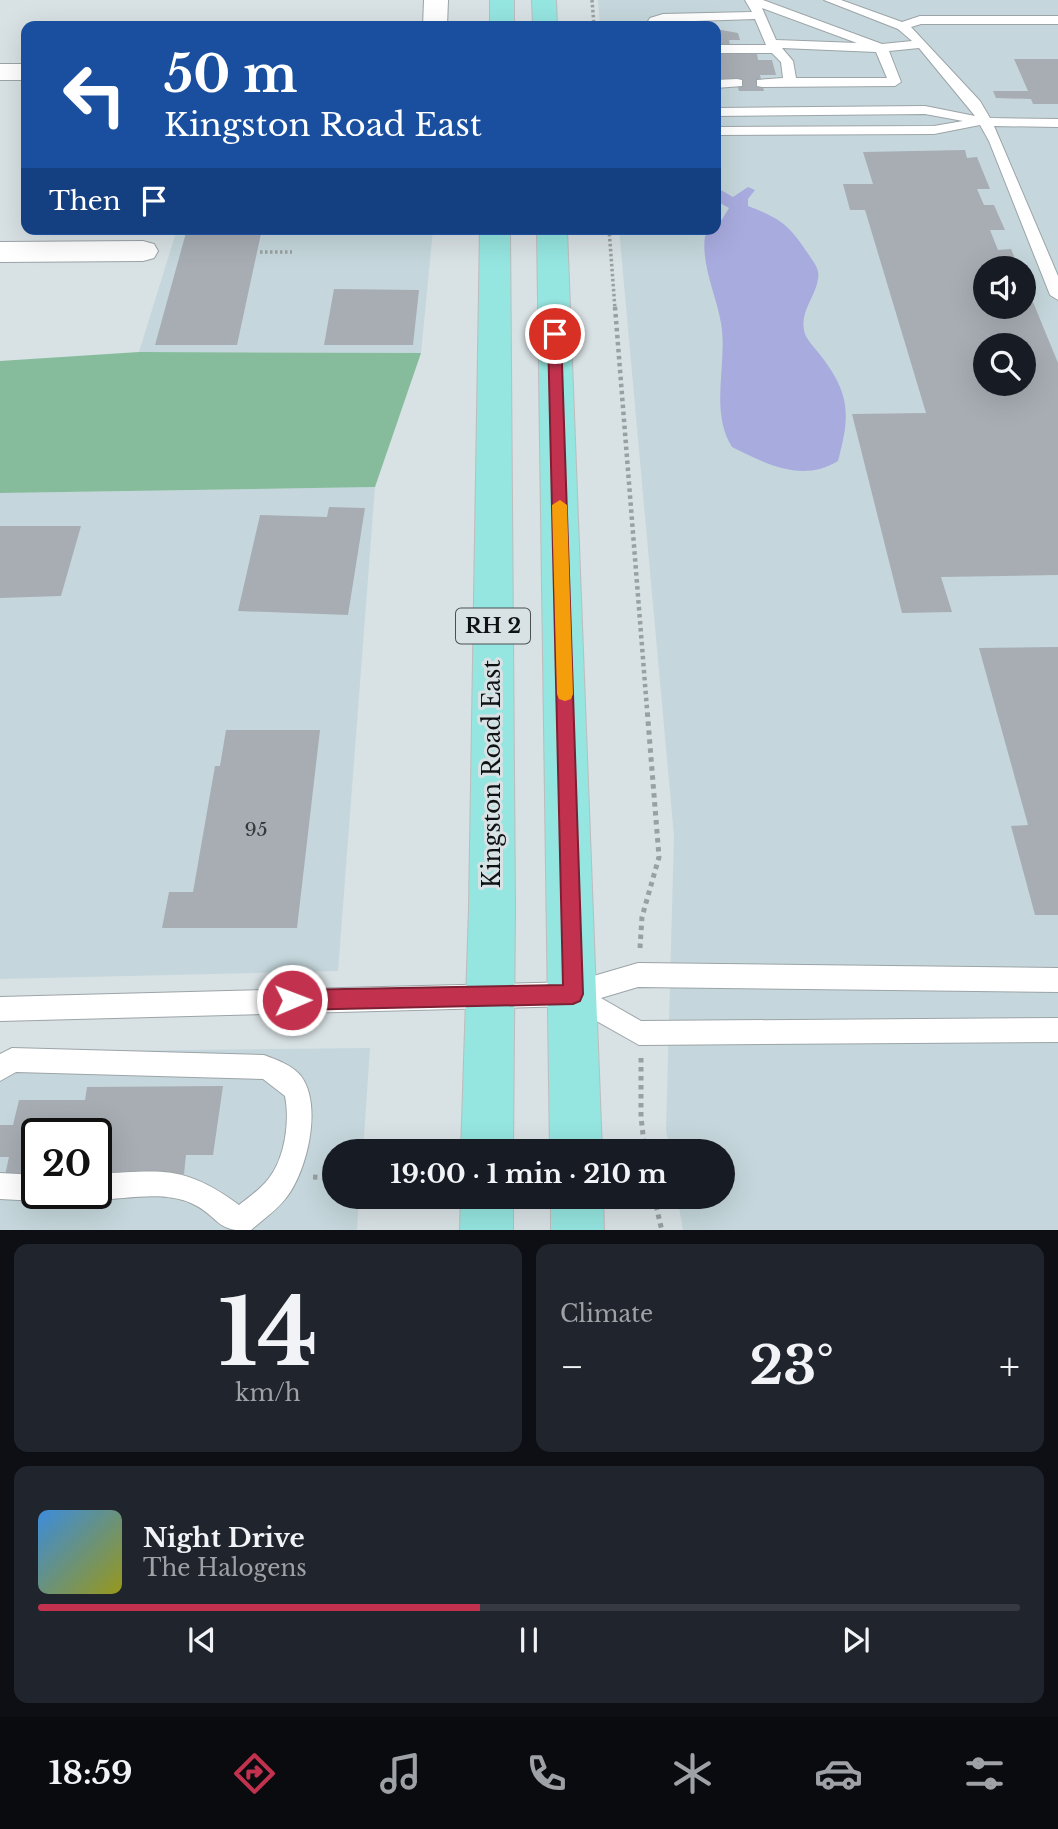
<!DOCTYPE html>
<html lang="en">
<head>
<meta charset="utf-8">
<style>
	body { margin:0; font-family:"Libre Baskerville",serif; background:#20242c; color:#f1f3f6; height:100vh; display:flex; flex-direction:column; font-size:26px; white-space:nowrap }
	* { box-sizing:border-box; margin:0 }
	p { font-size:23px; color:#9ea1a6 }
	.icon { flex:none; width:38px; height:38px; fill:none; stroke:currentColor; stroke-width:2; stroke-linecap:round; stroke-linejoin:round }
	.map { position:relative; height:1230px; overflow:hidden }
	.sheet { display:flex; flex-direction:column; gap:14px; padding:14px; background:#0d0f14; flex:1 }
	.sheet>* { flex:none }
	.banner { position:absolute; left:21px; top:21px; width:700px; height:214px; border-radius:14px; box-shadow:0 7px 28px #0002; background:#1a4fa0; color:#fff; overflow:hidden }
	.tools { position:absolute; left:973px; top:256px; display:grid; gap:14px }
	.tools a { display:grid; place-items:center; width:63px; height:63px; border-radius:50%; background:#171b24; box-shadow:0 7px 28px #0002; font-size:35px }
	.speed { position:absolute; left:21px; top:1118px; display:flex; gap:14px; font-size:35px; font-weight:700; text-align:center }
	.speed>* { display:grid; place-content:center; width:91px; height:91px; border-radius:50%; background:#171b24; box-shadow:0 7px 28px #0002; line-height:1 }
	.speed .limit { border:4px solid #111; border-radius:10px; background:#fff; color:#111 }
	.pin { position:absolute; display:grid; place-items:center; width:60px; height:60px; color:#fff; margin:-30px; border:4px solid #fff; border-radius:50%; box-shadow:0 2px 7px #0007 }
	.me { position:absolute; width:77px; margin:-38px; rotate:89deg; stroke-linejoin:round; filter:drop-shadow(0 0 5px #0008) }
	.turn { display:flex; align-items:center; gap:24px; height:147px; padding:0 28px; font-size:32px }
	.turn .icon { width:91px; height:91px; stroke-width:2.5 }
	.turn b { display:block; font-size:49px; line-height:60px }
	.then { display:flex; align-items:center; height:66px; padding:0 28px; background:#0003; gap:14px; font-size:26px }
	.big { font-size:52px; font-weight:700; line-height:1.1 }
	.sheet .card { flex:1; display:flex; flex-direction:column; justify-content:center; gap:10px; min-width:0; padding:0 24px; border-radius:14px; background:#20242c }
	.sheet .dial { align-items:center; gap:0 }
	.dial b { font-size:91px; line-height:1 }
	.song { display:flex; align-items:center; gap:21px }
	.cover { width:84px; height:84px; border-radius:10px; background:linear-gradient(135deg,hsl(210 70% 55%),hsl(60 70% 35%)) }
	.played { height:7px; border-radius:4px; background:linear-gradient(90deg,#c2324e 45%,#363941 45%) }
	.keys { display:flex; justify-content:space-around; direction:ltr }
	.heat { display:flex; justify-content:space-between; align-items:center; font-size:38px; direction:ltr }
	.sheet .tiles { flex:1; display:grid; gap:14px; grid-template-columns:1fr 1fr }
	.card:last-child { grid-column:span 2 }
	.trip { position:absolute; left:322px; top:1139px; width:413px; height:70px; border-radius:35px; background:#171b24; box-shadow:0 7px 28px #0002; font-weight:700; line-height:70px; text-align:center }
	.tabs { display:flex; height:112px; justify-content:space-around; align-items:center; background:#090b0e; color:#9ea1a6 }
	.tabs .icon { width:49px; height:49px }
	.tabs .current { color:#c2324e }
	.tabs b { font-size:32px; color:#f1f3f6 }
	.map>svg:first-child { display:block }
</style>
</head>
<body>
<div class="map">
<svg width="1058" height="1231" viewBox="0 0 1058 1231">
	<rect width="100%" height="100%" fill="#d8e1e4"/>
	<g fill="#c5d7dc" fill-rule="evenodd">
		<path d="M 598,0 L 1058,0 L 1058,1230 L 683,1230 L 677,1197 L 723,1197 L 723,1152 L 670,1151 L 666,1131 L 674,836 L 619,229 L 716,229 L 716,26 L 600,26 ZM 985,268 L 1024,268 L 1024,306 L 985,306 ZM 985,345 L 1024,345 L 1024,383 L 985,383 Z"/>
		<polygon points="177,229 433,229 421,353 139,352"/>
		<polygon points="375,487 338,971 0,979 0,493"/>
		<path d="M 370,1048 L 363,1151 L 334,1152 L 334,1197 L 359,1197 L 357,1230 L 0,1230 L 0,1052 ZM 37,1134 L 96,1134 L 96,1194 L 37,1194 Z"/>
	</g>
	<polygon fill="#86bc9c" points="139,352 421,353 375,487 0,493 0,361"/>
	<path fill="#a8abde" d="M 748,187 L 755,190 L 748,199 L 748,206 C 782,219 789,225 809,255 C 814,263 820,269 818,279 C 816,296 800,311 804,330 C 805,339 816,349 821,356 C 851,395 850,416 838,461 C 802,483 766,464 732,447 C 709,410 728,363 721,323 C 716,294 701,265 705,236 L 716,229 L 729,208 L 720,203 L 716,190 L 719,189 L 733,197 Z"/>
	<g fill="#a7adb3" fill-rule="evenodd">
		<polygon points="716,29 738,33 740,40 729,40 730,45 716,45"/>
		<polygon points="716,54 757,54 758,60 772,60 776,75 760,75 764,91 739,91 736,81 716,81"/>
		<polygon points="1014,59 1058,59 1058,104 1033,104 1031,99 996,98 993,91 1028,91"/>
		<path d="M 965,150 L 967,158 L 977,157 L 990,189 L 977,189 L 984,205 L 994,205 L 1005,230 L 990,230 L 998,250 L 1011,249 L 1019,268 L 985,268 L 985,306 L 1024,306 L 1024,280 L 1058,363 L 1058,575 L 941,577 L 952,612 L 902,613 L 852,414 L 926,413 L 865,210 L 850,210 L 843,184 L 873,184 L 863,152 ZM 985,345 L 1024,345 L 1024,383 L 985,383 Z"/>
		<polygon points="187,229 262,229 237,345 155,345"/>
		<polygon points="334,289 419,290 413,345 324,345"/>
		<polygon points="329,507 365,508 348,615 238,611 260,515 327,517"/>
		<polygon points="0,526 81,526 61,596 0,598"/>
		<polygon points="1058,647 1058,915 1035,915 1011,826 1028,825 979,648"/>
		<polygon points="226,730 320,730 297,928 162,928 169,892 193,892 215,766 220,766"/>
		<polygon points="223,1086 213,1155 186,1155 184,1174 96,1175 96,1134 37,1134 37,1175 5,1175 9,1157 0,1157 0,1125 13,1125 19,1100 85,1100 87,1087"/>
	</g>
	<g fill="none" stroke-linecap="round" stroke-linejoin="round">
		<defs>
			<g id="lane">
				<path d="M 745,0 L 763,0 L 882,44 L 912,41 L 898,29 L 824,0 L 841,0 L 902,22 L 920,16 L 1058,16 L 1058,24 L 921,24 L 911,27 L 980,101 L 990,118 L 1058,119 L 1058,127 L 994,126 L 1058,276 L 1058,300 L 1050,295 L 989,141 L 980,125 L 934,134 L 716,135 L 716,127 L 934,126 L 963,121 L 925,114 L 716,116 L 716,108 L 925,106 L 975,116 L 919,48 L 889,51 L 901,82 L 895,86 L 762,87 L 757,86 L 757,80 L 783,78 L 781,62 L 772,53 L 716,53 L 716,45 L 766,45 L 755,19 L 664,22 L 657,26 L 645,26 L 650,18 L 663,14 L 752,12 ZM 762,8 L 857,43 L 776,40 ZM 782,48 L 876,52 L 887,78 L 796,78 L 793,61 Z"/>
				<polygon points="737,79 742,80 742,86 716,88 716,80"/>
				<polygon points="638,963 1058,968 1058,992 638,987 601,998 641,1021 1058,1018 1058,1042 639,1045 570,1006 0,1021 0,997 573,982"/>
				<path d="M 12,1048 L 264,1055 C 277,1060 292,1065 301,1076 C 323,1105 307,1172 286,1198 C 276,1211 262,1220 250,1231 C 214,1231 220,1217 193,1204 C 165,1190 126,1199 96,1200 L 87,1196 L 86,1194 L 96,1194 L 96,1174 C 162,1171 183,1164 239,1205 C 249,1197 261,1189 269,1178 C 285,1158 290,1121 285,1096 L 263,1079 L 16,1072 L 0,1081 L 0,1054 Z"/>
				<polygon points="0,1173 37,1175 37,1194 48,1194 46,1197 37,1201 0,1199"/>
			</g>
			<g id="street">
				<polygon points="424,0 448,0 447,26 423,26"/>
				<rect x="0" y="64" width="26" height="16"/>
				<polygon points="143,241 154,244 158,251 154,258 143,261 0,262 0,242"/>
			</g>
			<g id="primary">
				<rect x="490" y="0" width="24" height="26"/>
				<polygon points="532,0 556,0 557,26 533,26"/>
				<polygon points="480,229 510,229 515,908 513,1152 461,1152 469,908"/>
				<polygon points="537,229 567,229 602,1152 550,1152"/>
				<polygon points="461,1197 513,1197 513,1231 460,1231"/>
				<polygon points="551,1197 603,1197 604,1231 551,1231"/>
			</g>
		</defs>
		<use href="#lane" stroke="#9ca4a7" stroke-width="2"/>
		<use href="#street" stroke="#9ca4a7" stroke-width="2"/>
		<use href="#primary" stroke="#bcbdbd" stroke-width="2"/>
		<g stroke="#99a0a2" stroke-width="3.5" stroke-dasharray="2.5 2.5" stroke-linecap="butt">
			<polyline points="592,0 594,26"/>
			<polyline points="609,229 615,309"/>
			<polyline points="260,252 292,252"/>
		</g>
		<polyline stroke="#99a0a2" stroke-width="4.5" stroke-dasharray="3.5 3.5" stroke-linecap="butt" points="615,307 647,709"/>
		<g stroke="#99a0a2" stroke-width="5" stroke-dasharray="4.5 4.5" stroke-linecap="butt">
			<polyline points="640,948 642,917 659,857 647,708"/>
			<polyline points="641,1058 641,1117 645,1152"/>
			<polyline points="313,1177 334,1178"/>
			<polyline points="654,1197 662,1231"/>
		</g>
		<use href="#lane" fill="#fff" fill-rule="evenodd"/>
		<use href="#street" fill="#fff" fill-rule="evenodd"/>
		<use href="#primary" fill="#95e5e0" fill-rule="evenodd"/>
	</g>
	<polygon fill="#c2324e" stroke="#7e2033" stroke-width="2" points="555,329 561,334 583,994 580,1001 573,1004 292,1010 285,1007 283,1000 285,993 292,990 563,985 548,334"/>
	<polygon fill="#f59e0b" points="560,500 567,505 573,694 571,699 565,701 559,699 557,694 552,505"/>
	<g text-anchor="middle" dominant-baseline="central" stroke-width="6" stroke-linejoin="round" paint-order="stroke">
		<g font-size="19" fill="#35393b">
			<text x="256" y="829">95</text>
		</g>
		<rect fill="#d8e1e4" stroke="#4b5052" stroke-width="2" x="456" y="608.5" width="74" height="35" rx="5"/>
		<g font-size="21" font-weight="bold" fill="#0f1213">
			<text x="493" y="626">RH 2</text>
		</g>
		<g font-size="23" fill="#0f1213" stroke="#d8e1e4">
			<text transform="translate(492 774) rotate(-90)">Kingston Road East</text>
		</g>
	</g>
</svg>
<div class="tools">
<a><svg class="icon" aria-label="sound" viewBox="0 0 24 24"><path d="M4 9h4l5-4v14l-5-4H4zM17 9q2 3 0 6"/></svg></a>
<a><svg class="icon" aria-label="search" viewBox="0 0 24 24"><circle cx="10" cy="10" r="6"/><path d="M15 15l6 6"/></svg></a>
</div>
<div class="speed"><div class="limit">20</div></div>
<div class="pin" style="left:555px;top:334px;background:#d93025"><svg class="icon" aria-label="arrive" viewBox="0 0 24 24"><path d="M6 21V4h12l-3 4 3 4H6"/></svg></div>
<svg class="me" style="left:292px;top:1000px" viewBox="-20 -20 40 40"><circle r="17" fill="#c2324e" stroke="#fff" stroke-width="3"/><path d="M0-11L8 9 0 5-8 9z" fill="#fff"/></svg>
<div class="trip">19:00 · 1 min · 210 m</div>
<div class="banner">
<div class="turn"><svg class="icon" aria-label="left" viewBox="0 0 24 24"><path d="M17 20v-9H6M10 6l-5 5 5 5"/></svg><div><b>50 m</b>Kingston Road East</div></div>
<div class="then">Then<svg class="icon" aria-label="arrive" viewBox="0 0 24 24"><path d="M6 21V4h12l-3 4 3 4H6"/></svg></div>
</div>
</div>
<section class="sheet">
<div class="tiles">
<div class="card dial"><b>14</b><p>km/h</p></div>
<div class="card"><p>Climate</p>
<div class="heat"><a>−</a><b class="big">23°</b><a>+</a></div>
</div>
<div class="card">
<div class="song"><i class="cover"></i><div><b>Night Drive</b><p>The Halogens</p></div></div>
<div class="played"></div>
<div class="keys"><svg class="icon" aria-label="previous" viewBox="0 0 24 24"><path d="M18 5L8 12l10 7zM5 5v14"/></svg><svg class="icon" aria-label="pause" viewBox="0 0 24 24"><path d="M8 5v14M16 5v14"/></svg><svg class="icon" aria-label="next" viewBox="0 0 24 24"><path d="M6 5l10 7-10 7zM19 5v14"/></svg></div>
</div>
</div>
</section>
<nav class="tabs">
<b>18:59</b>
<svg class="icon current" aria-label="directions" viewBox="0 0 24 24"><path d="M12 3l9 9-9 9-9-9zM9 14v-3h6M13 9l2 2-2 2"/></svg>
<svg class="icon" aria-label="music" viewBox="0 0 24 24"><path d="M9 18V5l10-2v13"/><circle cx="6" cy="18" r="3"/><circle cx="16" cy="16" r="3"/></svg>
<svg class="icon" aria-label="phone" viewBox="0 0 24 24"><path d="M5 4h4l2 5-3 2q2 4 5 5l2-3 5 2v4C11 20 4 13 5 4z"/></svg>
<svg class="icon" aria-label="climate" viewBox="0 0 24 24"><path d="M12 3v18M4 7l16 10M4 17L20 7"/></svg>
<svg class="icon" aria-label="car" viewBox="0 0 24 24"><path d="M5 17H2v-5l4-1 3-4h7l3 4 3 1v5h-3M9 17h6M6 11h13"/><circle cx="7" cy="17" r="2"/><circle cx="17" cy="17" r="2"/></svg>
<svg class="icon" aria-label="filters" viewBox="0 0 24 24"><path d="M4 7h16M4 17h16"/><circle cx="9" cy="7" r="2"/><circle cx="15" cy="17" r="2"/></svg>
</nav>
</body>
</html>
